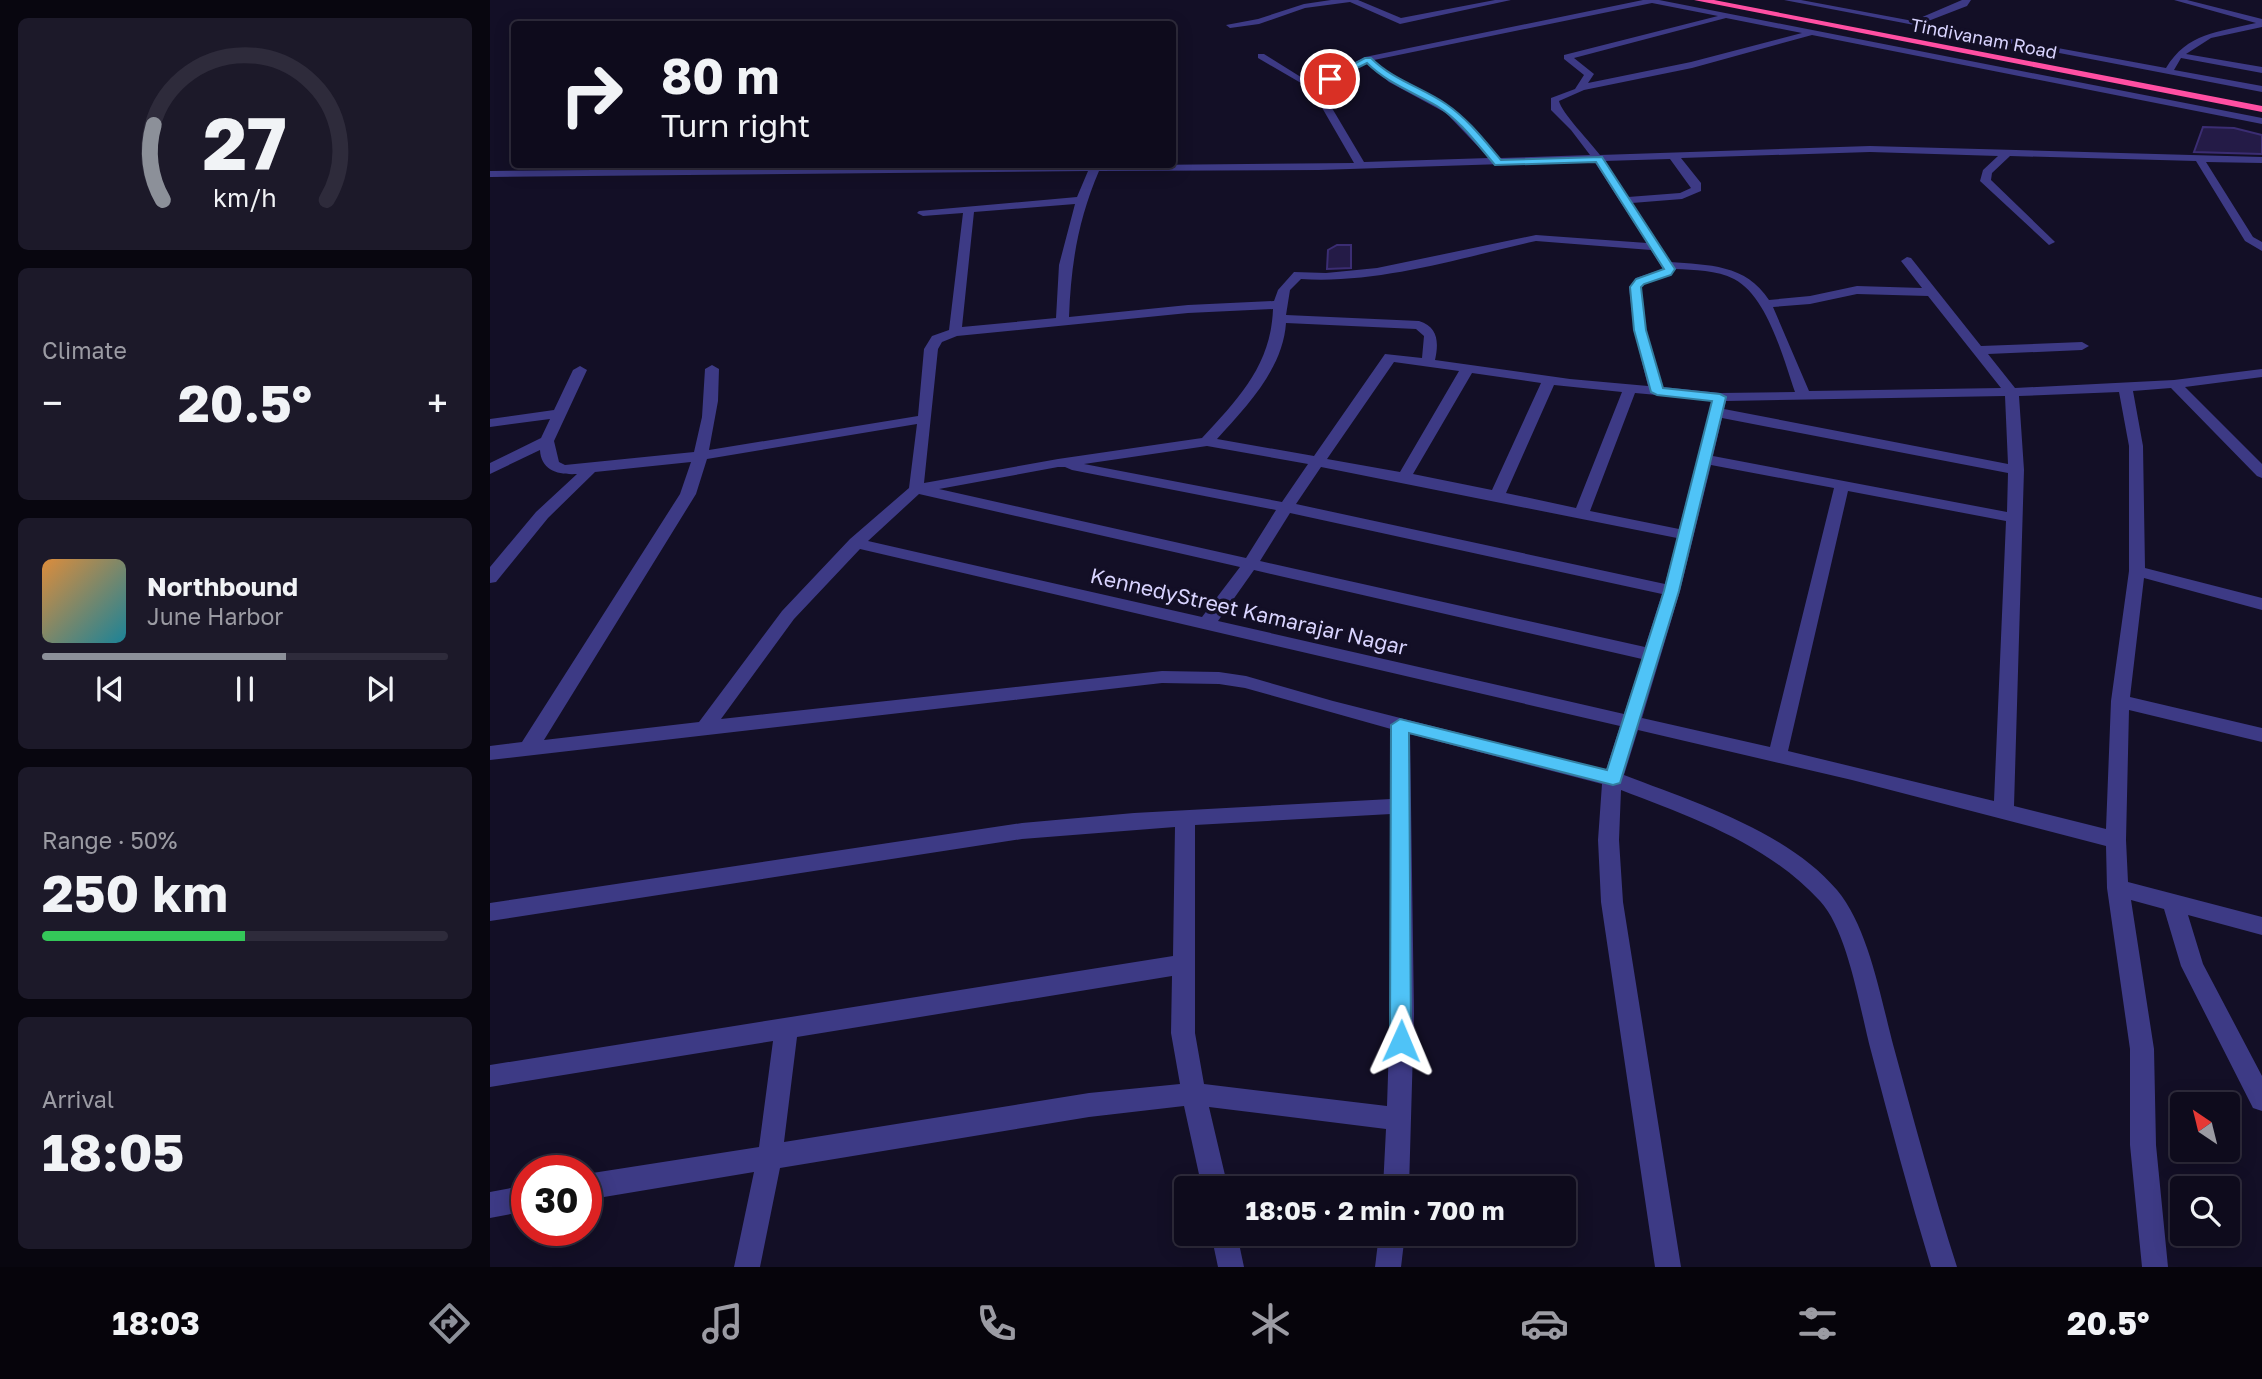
<!DOCTYPE html>
<html lang="en">
<head>
<meta charset="utf-8">
<style>
	body { margin:0; font-family:"Golos Text",sans-serif; background:#1c1929; color:#f1f3f6; height:100vh; display:flex; flex-direction:column; font-size:26px; white-space:nowrap }
	* { box-sizing:border-box; margin:0 }
	p { font-size:23px; color:#9b9ba3 }
	.icon { flex:none; width:38px; height:38px; fill:none; stroke:currentColor; stroke-width:2; stroke-linecap:round; stroke-linejoin:round }
	.map { position:relative; flex:1; overflow:hidden }
	.panel { display:flex; flex-direction:column; gap:18px; padding:18px; background:#08060f; width:490px }
	.panel>* { flex:none }
	.hud { position:absolute; left:21px; top:21px; width:665px; height:147px; border-radius:7px; box-shadow:0 4px 18px #0003,0 0 0 2px #2e2b3b; background:#0e0b1c; color:#f1f3f6; overflow:hidden }
	.needle { width:46px; rotate:325deg }
	.tools { position:absolute; left:1680px; top:1092px; display:grid; gap:14px }
	.tools a { display:grid; place-items:center; width:70px; height:70px; border-radius:7px; background:#0e0b1c; box-shadow:0 4px 18px #0003,0 0 0 2px #2e2b3b; font-size:35px }
	.speed { position:absolute; left:21px; top:1155px; display:flex; gap:14px; font-size:35px; font-weight:700; text-align:center }
	.speed>* { display:grid; place-content:center; width:91px; height:91px; border-radius:50%; background:#0e0b1c; box-shadow:0 4px 18px #0003,0 0 0 2px #2e2b3b; line-height:1 }
	.speed .limit { border:10px solid #d22; background:#fff; color:#111 }
	.pin { position:absolute; display:grid; place-items:center; width:60px; height:60px; color:#fff; margin:-30px; border:4px solid #fff; border-radius:50%; box-shadow:0 2px 7px #0007 }
	.me { position:absolute; width:77px; margin:-38px; rotate:1deg; stroke-linejoin:round; filter:drop-shadow(0 0 5px #0008) }
	.turn { display:flex; align-items:center; gap:24px; height:147px; padding:0 35px; font-size:32px }
	.turn .icon { width:91px; height:91px; stroke-width:2.5 }
	.turn b { display:block; font-size:49px; line-height:60px }
	.big { font-size:52px; font-weight:700; line-height:1.1 }
	.panel .widget { flex:1; display:flex; flex-direction:column; justify-content:center; gap:10px; min-width:0; padding:0 24px; border-radius:10px; background:#1c1929 }
	.panel .dial { align-items:center; gap:0 }
	.dial svg { height:182px; overflow:visible; fill:none; stroke:#2e2b3b; stroke-width:7; stroke-linecap:round; text-anchor:middle }
	.dial text { fill:#f1f3f6; stroke:none }
	.song { display:flex; align-items:center; gap:21px }
	.cover { width:84px; height:84px; border-radius:10px; background:linear-gradient(135deg,hsl(30 70% 55%),hsl(190 70% 35%)) }
	.played { height:7px; border-radius:4px; background:linear-gradient(90deg,#8c9099 60%,#2e2b3b 60%) }
	.keys { display:flex; justify-content:space-around; direction:ltr }
	.heat { display:flex; justify-content:space-between; align-items:center; font-size:38px; direction:ltr }
	.charge { height:10px; border-radius:5px; background:linear-gradient(90deg,#34c759 50%,#2e2b3b 0) }
	.trip { position:absolute; left:684px; top:1176px; width:402px; height:70px; border-radius:7px; background:#0e0b1c; box-shadow:0 4px 18px #0003,0 0 0 2px #2e2b3b; font-weight:700; line-height:70px; text-align:center }
	.tabs { display:flex; height:112px; justify-content:space-around; align-items:center; background:#06040b; color:#9b9ba3 }
	.tabs .icon { width:49px; height:49px }
	.tabs .active { color:#8c9099 }
	.tabs b { font-size:32px; color:#f1f3f6 }
	main { display:flex; flex:1; min-height:0 }
	.map>svg:first-child { display:block }
</style>
</head>
<body>
<main>
<section class="panel">
<div class="widget dial"><svg viewBox="0 0 100 80">
<path d="M14 69A42 42 0 1 1 86 69"/>
<path d="M14 69A42 42 0 0 1 10 36" stroke="#8c9099"/>
<text x="50" y="56" font-size="32" font-weight="700">27</text>
<text x="50" y="72" font-size="11">km/h</text>
</svg></div>
<div class="widget"><p>Climate</p>
<div class="heat"><a>−</a><b class="big">20.5°</b><a>+</a></div>
</div>
<div class="widget">
<div class="song"><i class="cover"></i><div><b>Northbound</b><p>June Harbor</p></div></div>
<div class="played"></div>
<div class="keys"><svg class="icon" aria-label="previous" viewBox="0 0 24 24"><path d="M18 5L8 12l10 7zM5 5v14"/></svg><svg class="icon" aria-label="pause" viewBox="0 0 24 24"><path d="M8 5v14M16 5v14"/></svg><svg class="icon" aria-label="next" viewBox="0 0 24 24"><path d="M6 5l10 7-10 7zM19 5v14"/></svg></div>
</div>
<div class="widget"><p>Range · 50%</p><b class="big">250 km</b><div class="charge"></div></div>
<div class="widget"><p>Arrival</p><b class="big">18:05</b></div>
</section>
<div class="map">
<svg width="1772" height="1267" viewBox="0 0 1772 1267">
	<rect width="100%" height="100%" fill="#130f26"/>
	<g fill="#241b47" stroke="#3b2d73" stroke-width="2">
		<polygon points="1713,127 1744,128 1772,135 1772,154 1704,152"/>
		<polygon points="847,245 861,245 861,268 837,269 838,250"/>
	</g>
	<g fill="none" stroke-linecap="round" stroke-linejoin="round">
		<g fill="#3d3a85" fill-rule="evenodd">
			<polygon points="841,0 868,0 911,18 1005,0 1021,0 910,24 860,2 815,8 769,24 740,28 736,25 768,19 814,4"/>
			<path d="M 1153,0 L 1169,0 L 1772,118 L 1772,124 L 1322,35 L 1202,68 L 1094,90 L 1069,101 C 1071,112 1101,143 1110,155 L 1380,146 L 1772,157 L 1772,163 L 1716,162 L 1763,237 L 1772,242 L 1772,251 L 1755,241 L 1706,161 L 1520,156 L 1502,173 L 1501,180 L 1563,240 L 1565,242 L 1559,245 L 1490,181 L 1493,170 L 1508,156 L 1380,152 L 1191,158 L 1211,183 L 1211,191 L 1192,199 L 1142,203 L 1180,262 C 1218,265 1256,264 1279,300 L 1320,296 L 1367,286 L 1432,288 L 1411,261 L 1417,257 L 1421,258 L 1491,346 L 1592,342 L 1599,346 L 1592,350 L 1498,354 L 1525,388 L 1684,380 L 1772,369 L 1772,377 L 1695,387 L 1772,464 L 1772,478 L 1767,476 L 1681,388 L 1643,391 L 1653,446 L 1655,568 L 1772,598 L 1772,610 L 1654,578 L 1640,697 L 1772,728 L 1772,742 L 1639,710 L 1636,840 L 1638,882 L 1772,917 L 1772,935 L 1698,915 L 1713,964 L 1772,1076 L 1772,1111 L 1763,1108 L 1691,966 L 1674,909 L 1641,900 L 1664,1049 L 1666,1145 L 1678,1267 L 1652,1267 L 1640,1145 L 1640,1049 L 1617,888 L 1616,846 L 1362,780 L 1148,730 L 1134,775 C 1204,802 1297,831 1347,890 C 1379,928 1391,1000 1404,1048 C 1424,1121 1444,1195 1467,1267 L 1441,1267 C 1419,1195 1400,1123 1381,1051 C 1370,1010 1358,931 1330,901 C 1278,844 1201,817 1131,790 L 1129,840 L 1133,902 L 1191,1267 L 1165,1267 L 1111,902 L 1108,840 L 1112,784 L 920,734 L 924,1014 L 919,1188 L 893,1188 L 896,1129 L 719,1107 L 738,1188 L 712,1188 L 694,1106 L 599,1117 L 290,1168 L 270,1267 L 244,1267 L 264,1172 L 96,1200 L 96,1174 L 269,1147 L 283,1041 L 0,1087 L 0,1065 L 683,956 L 685,827 L 532,839 L 0,921 L 0,903 L 532,823 L 644,813 L 901,799 L 901,729 L 755,688 L 729,684 L 672,683 L 0,760 L 0,746 L 32,742 L 190,494 L 201,462 L 105,472 L 58,518 L 6,582 L 0,583 L 0,567 L 46,512 L 87,474 C 69,475 51,471 50,450 L 0,474 L 0,463 L 51,438 L 60,419 L 0,427 L 0,419 L 64,410 L 83,370 L 90,366 L 97,370 L 64,441 L 69,462 L 75,465 L 204,452 L 212,417 L 215,369 L 222,365 L 229,369 L 228,401 L 219,450 L 428,416 L 434,349 L 442,336 L 459,330 L 473,213 L 433,216 L 427,213 L 429,211 L 587,197 L 598,171 L 0,177 L 0,171 L 864,163 L 827,99 L 811,83 L 768,58 L 768,54 L 774,54 L 822,84 L 875,57 ZM 1162,3 L 1228,16 L 1074,55 L 1074,59 L 1094,75 L 1085,89 L 1061,98 L 1061,110 L 1081,130 L 1100,155 L 1010,158 L 963,109 L 905,78 L 884,60 ZM 1236,18 L 1312,33 L 1201,62 L 1098,83 L 1104,74 L 1084,58 ZM 877,63 L 899,82 L 956,113 L 999,158 L 874,162 L 836,98 L 827,89 ZM 1180,159 L 1201,188 L 1190,193 L 1138,197 L 1114,161 ZM 1104,161 L 1157,243 L 1046,235 L 887,268 L 836,273 L 804,272 L 788,290 L 784,301 L 698,305 L 579,317 C 581,264 588,220 609,171 L 829,170 ZM 585,204 L 569,265 L 566,318 L 472,327 L 484,212 ZM 1046,241 L 1161,250 L 1173,269 L 1146,278 L 1139,287 L 1144,330 L 1158,386 L 1080,379 L 945,360 C 949,342 948,327 929,321 L 796,315 L 800,290 L 811,279 C 889,284 970,258 1046,241 ZM 1185,269 C 1204,270 1227,270 1244,279 C 1277,296 1293,357 1305,392 L 1230,393 L 1173,387 L 1156,330 L 1151,287 C 1160,278 1177,281 1185,269 ZM 1367,294 L 1438,296 L 1511,388 L 1319,391 L 1283,307 L 1320,304 ZM 783,309 C 781,365 749,398 712,438 L 568,459 L 434,483 L 448,349 L 452,342 L 467,336 L 698,313 ZM 796,323 L 926,329 L 934,336 L 932,358 L 895,354 L 824,456 L 727,439 C 756,407 793,369 796,323 ZM 904,362 L 969,371 L 910,472 L 837,459 ZM 982,373 L 1051,383 L 1002,490 L 923,474 ZM 1064,385 L 1132,392 L 1086,508 L 1016,493 ZM 1629,392 L 1639,446 L 1639,571 L 1621,701 L 1616,829 L 1524,806 L 1534,470 L 1529,396 ZM 1145,393 L 1222,400 L 1189,529 L 1100,511 ZM 1515,396 L 1518,464 L 1234,409 L 1236,401 ZM 1232,418 L 1518,473 L 1517,512 L 1223,456 ZM 427,424 L 419,488 L 360,539 L 292,611 L 209,722 L 54,740 L 206,494 L 217,459 ZM 717,446 L 818,464 L 792,502 L 594,464 ZM 1221,465 L 1344,488 L 1280,747 L 1152,718 L 1190,591 ZM 568,467 L 575,467 L 582,470 L 786,510 L 756,558 L 449,489 ZM 831,467 L 1187,538 L 1175,584 L 806,504 ZM 1358,491 L 1516,521 L 1504,801 L 1298,751 ZM 429,494 L 750,567 L 712,617 L 378,541 ZM 800,513 L 1172,594 L 1155,647 L 770,561 ZM 370,549 L 1130,726 L 1116,770 L 843,701 L 756,676 L 729,672 L 672,671 L 231,719 L 304,619 ZM 764,570 L 1152,659 L 1134,714 L 728,621 ZM 901,814 L 900,1014 L 897,1106 L 714,1084 L 705,1033 L 705,825 ZM 682,976 L 681,1033 L 690,1084 L 599,1093 L 294,1142 L 307,1037 Z"/>
			<path d="M 1294,0 L 1311,0 L 1423,21 L 1472,0 L 1481,0 L 1477,6 L 1433,23 L 1676,68 C 1697,33 1728,32 1766,23 L 1684,0 L 1697,0 L 1772,19 L 1772,27 L 1721,38 L 1696,54 L 1772,67 L 1772,73 L 1691,58 L 1684,70 L 1772,86 L 1772,92 Z"/>
			<polygon points="37,1185 37,1211 0,1218 0,1192"/>
			<polygon points="721,1234 747,1234 754,1267 728,1267"/>
			<polygon points="889,1234 915,1234 911,1267 885,1267"/>
		</g>
		<polygon fill="#ff4fa3" fill-rule="evenodd" points="1204,0 1224,0 1772,106 1772,112"/>
	</g>
	<path fill="#4fc3f7" stroke="#337fa1" stroke-width="2" d="M 875,58 L 881,58 C 903,80 931,87 956,104 C 978,119 994,140 1011,160 L 1112,157 L 1185,269 L 1181,275 L 1154,284 L 1151,287 L 1156,330 L 1173,388 L 1230,394 L 1236,397 L 1189,591 L 1130,783 L 1123,785 L 919,733 L 921,1041 L 918,1047 L 911,1050 L 903,1047 L 900,1041 L 901,725 L 910,719 L 1117,770 L 1174,591 L 1222,401 L 1167,395 L 1161,392 L 1144,330 L 1140,287 L 1146,279 L 1174,269 L 1106,162 L 1005,165 C 987,144 971,121 947,106 C 923,92 897,83 877,63 L 843,80 L 836,79 Z"/>
	<g text-anchor="middle" dominant-baseline="central" stroke-width="7" stroke-linejoin="round" paint-order="stroke">
		<g font-size="18" fill="#d9d4ff" stroke="#130f26">
			<text transform="translate(1494 38) rotate(11)">Tindivanam Road</text>
		</g>
		<g font-size="21" fill="#d9d4ff" stroke="#130f26">
			<text transform="translate(759 611) rotate(13)">KennedyStreet Kamarajar Nagar</text>
		</g>
	</g>
</svg>
<div class="tools">
<a><svg class="needle" viewBox="-14 -14 28 28"><path d="M0-13l5 13h-10z" fill="#e53935"/><path d="M0 13l5-13h-10z" fill="#9b9ba3"/></svg></a>
<a><svg class="icon" aria-label="search" viewBox="0 0 24 24"><circle cx="10" cy="10" r="6"/><path d="M15 15l6 6"/></svg></a>
</div>
<div class="speed"><div class="limit">30</div></div>
<div class="pin" style="left:840px;top:79px;background:#d93025"><svg class="icon" aria-label="arrive" viewBox="0 0 24 24"><path d="M6 21V4h12l-3 4 3 4H6"/></svg></div>
<svg class="me" style="left:911px;top:1041px" viewBox="-20 -20 40 40"><path d="M0-17L14 15 0 8-14 15z" fill="#4fc3f7" stroke="#fff" stroke-width="4"/></svg>
<div class="trip">18:05 · 2 min · 700 m</div>
<div class="hud">
<div class="turn"><svg class="icon" aria-label="right" viewBox="0 0 24 24"><path d="M7 20v-9h11M14 6l5 5-5 5"/></svg><div><b>80 m</b>Turn right</div></div>
</div>
</div>
</main>
<nav class="tabs">
<b>18:03</b>
<svg class="icon active" aria-label="directions" viewBox="0 0 24 24"><path d="M12 3l9 9-9 9-9-9zM9 14v-3h6M13 9l2 2-2 2"/></svg>
<svg class="icon" aria-label="music" viewBox="0 0 24 24"><path d="M9 18V5l10-2v13"/><circle cx="6" cy="18" r="3"/><circle cx="16" cy="16" r="3"/></svg>
<svg class="icon" aria-label="phone" viewBox="0 0 24 24"><path d="M5 4h4l2 5-3 2q2 4 5 5l2-3 5 2v4C11 20 4 13 5 4z"/></svg>
<svg class="icon" aria-label="climate" viewBox="0 0 24 24"><path d="M12 3v18M4 7l16 10M4 17L20 7"/></svg>
<svg class="icon" aria-label="car" viewBox="0 0 24 24"><path d="M5 17H2v-5l4-1 3-4h7l3 4 3 1v5h-3M9 17h6M6 11h13"/><circle cx="7" cy="17" r="2"/><circle cx="17" cy="17" r="2"/></svg>
<svg class="icon" aria-label="filters" viewBox="0 0 24 24"><path d="M4 7h16M4 17h16"/><circle cx="9" cy="7" r="2"/><circle cx="15" cy="17" r="2"/></svg>
<b>20.5°</b>
</nav>
</body>
</html>
